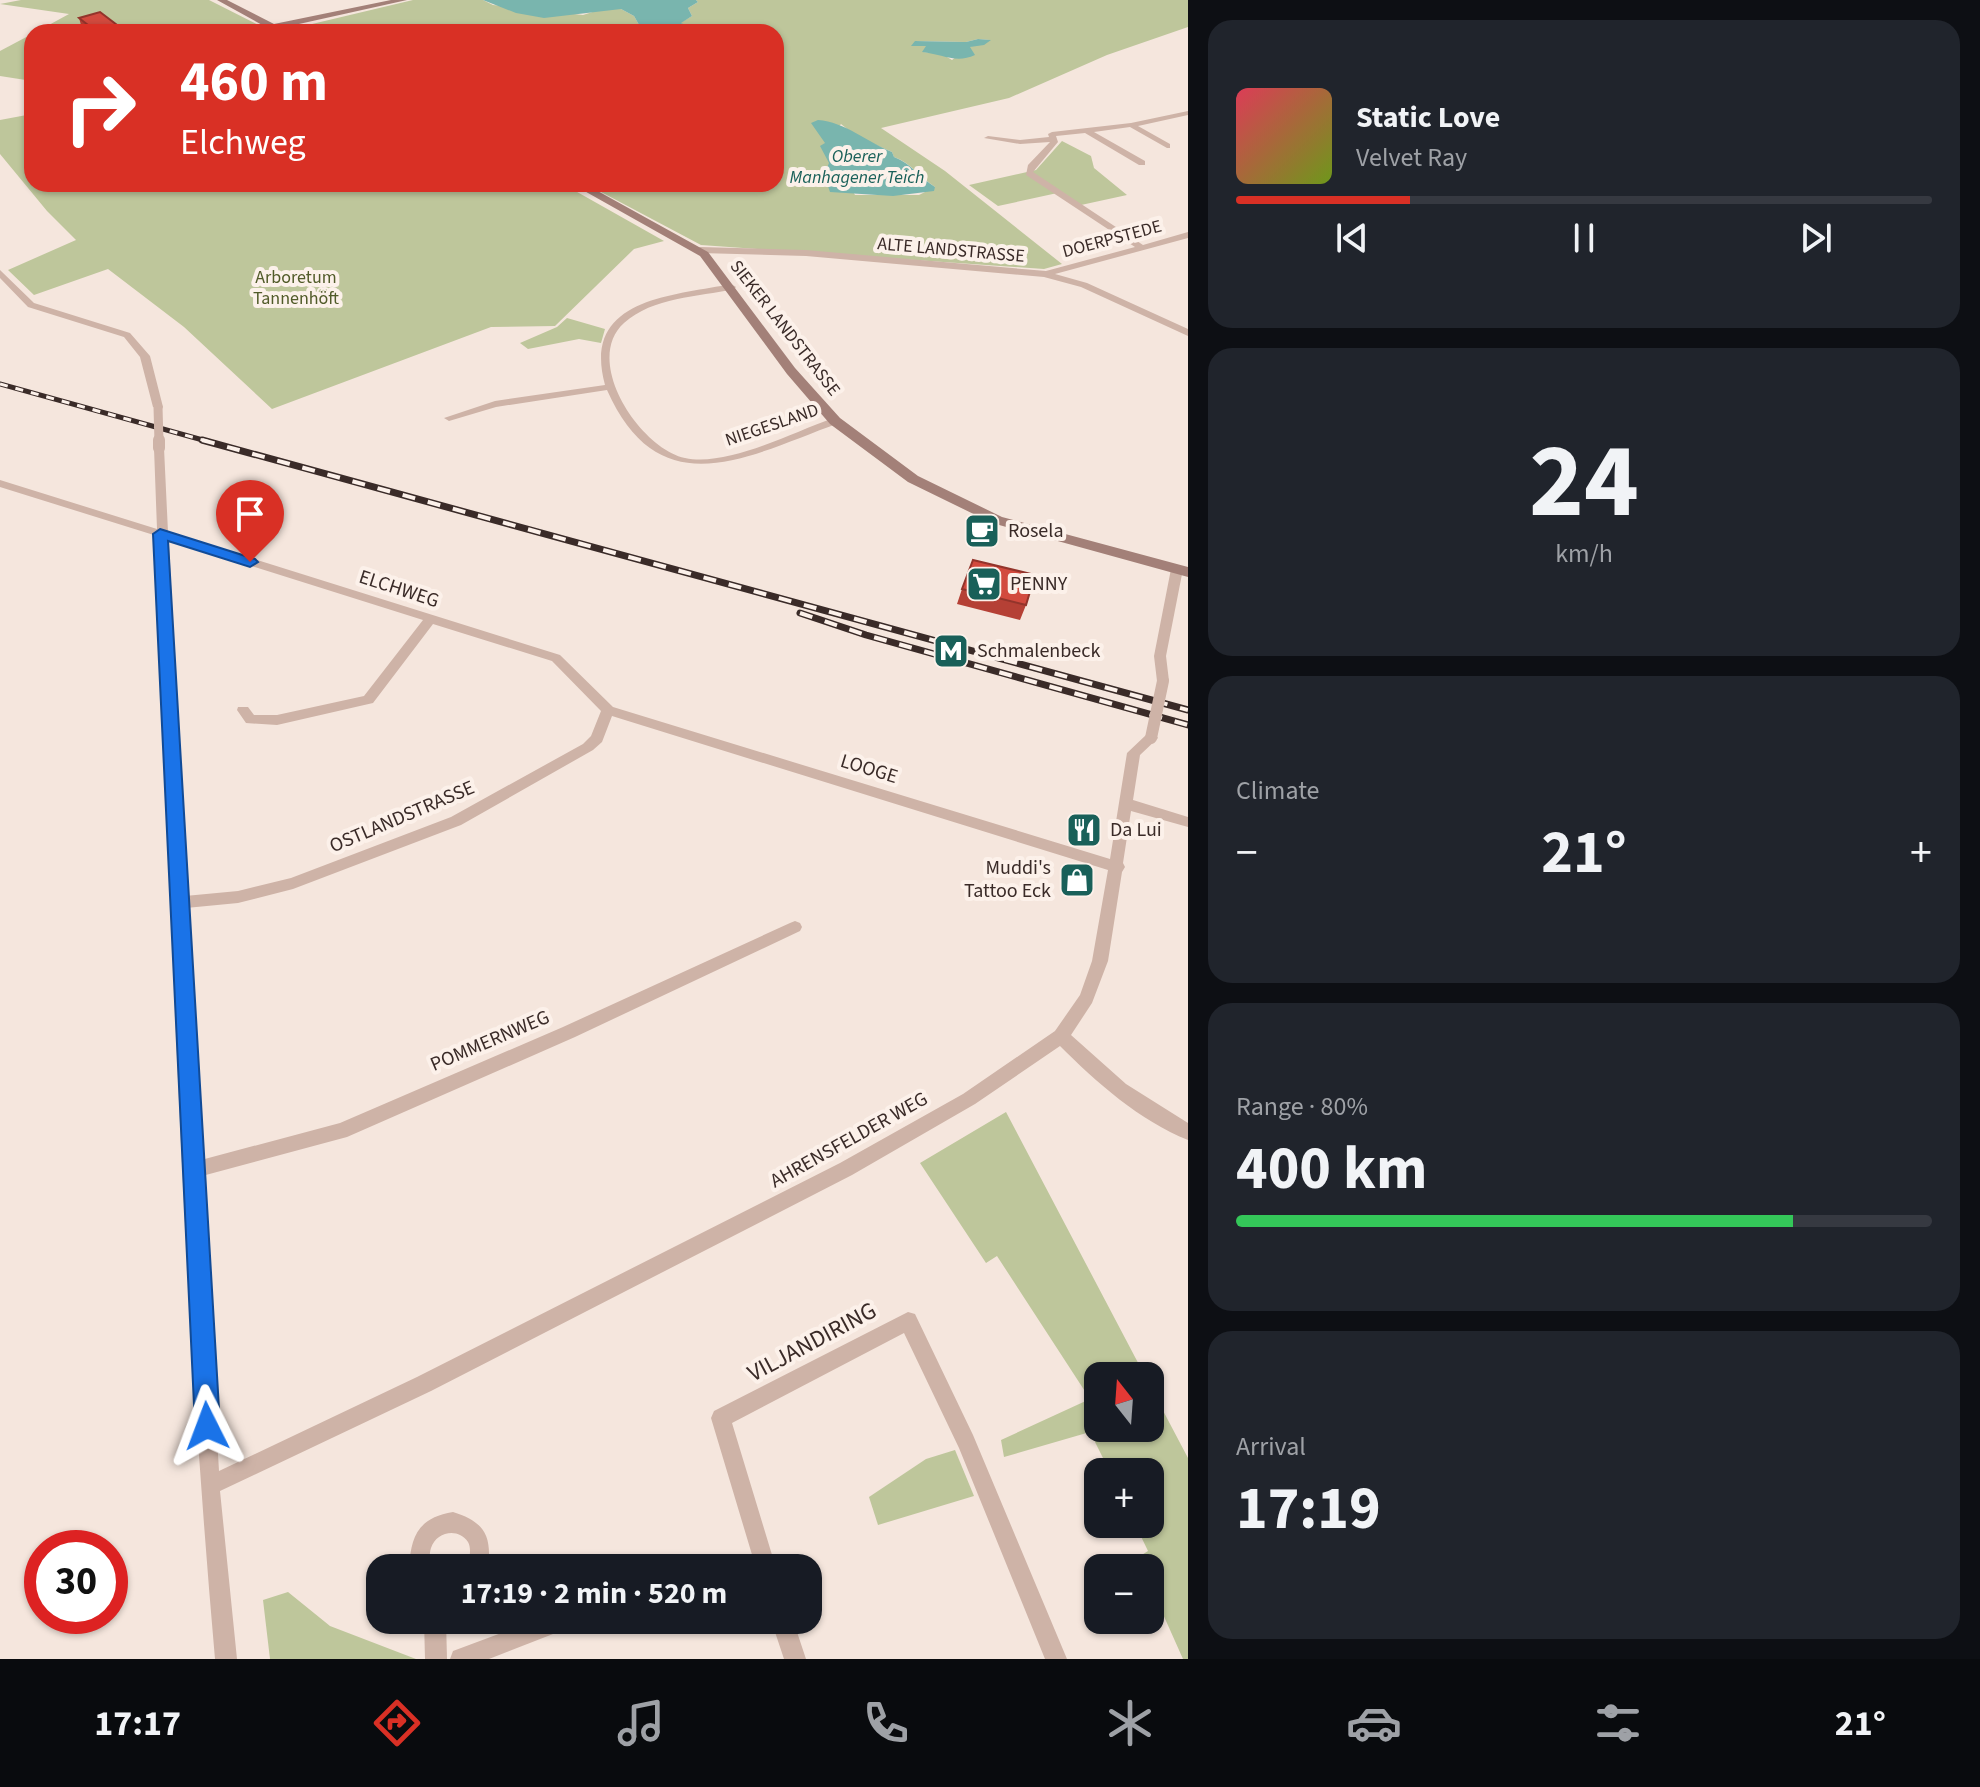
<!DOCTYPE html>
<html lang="en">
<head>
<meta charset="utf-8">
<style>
	body { margin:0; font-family:"Source Sans 3",sans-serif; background:#20242c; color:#f1f3f6; height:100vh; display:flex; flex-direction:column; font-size:30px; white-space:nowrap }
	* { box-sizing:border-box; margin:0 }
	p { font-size:26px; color:#9ea1a6 }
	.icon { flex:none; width:44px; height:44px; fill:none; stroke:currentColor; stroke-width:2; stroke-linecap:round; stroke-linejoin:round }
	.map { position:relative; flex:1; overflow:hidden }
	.sheet { display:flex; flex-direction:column; gap:20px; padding:20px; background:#0d0f14; width:792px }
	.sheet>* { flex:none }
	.hud { position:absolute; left:24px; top:24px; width:760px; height:168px; border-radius:24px; box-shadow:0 2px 6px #0004; background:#d93025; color:#fff; overflow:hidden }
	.needle { width:52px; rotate:343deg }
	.buttons { position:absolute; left:1084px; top:1362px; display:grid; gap:16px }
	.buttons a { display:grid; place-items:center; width:80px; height:80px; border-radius:16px; background:#171b24; box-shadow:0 2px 6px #0004; font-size:40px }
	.speed { position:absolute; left:24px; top:1530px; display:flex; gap:16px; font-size:40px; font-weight:700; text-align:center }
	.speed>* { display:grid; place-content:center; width:104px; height:104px; border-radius:50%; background:#171b24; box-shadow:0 2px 6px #0004; line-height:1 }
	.speed .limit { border:12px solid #d22; background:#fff; color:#111 }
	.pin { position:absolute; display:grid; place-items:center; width:68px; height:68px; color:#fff; margin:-82px -34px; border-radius:50% 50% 50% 0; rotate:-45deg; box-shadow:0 0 8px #0007 }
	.pin .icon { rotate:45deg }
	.me { position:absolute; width:88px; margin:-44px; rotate:357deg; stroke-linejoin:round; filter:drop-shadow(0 0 6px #0008) }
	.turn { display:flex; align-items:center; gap:28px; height:168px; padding:0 24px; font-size:36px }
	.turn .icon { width:104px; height:104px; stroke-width:2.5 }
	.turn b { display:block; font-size:56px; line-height:68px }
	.big { font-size:60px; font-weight:700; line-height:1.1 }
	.sheet .card { flex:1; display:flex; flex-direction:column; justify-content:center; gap:12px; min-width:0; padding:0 28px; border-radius:24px; background:#20242c }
	.sheet .dial { align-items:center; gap:0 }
	.dial b { font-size:104px; line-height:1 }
	.song { display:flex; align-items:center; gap:24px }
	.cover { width:96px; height:96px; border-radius:12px; background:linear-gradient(135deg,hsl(350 70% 55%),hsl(80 70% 35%)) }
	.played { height:8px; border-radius:4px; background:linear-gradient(90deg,#d93025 25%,#363941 25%) }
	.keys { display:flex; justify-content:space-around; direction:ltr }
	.heat { display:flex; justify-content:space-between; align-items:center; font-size:44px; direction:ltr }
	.charge { height:12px; border-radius:6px; background:linear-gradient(90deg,#34c759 80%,#363941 0) }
	.trip { position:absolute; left:366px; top:1554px; width:456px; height:80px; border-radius:24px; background:#171b24; box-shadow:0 2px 6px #0004; font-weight:700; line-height:80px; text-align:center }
	.menu { display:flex; height:128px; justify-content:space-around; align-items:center; background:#090b0e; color:#9ea1a6 }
	.menu .icon { width:56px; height:56px }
	.menu .selected { color:#d93025 }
	.menu b { font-size:36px; color:#f1f3f6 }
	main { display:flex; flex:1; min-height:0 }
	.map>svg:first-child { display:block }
</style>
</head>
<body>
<main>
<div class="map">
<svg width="1188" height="1659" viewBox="0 0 1188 1659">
	<rect width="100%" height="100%" fill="#f5e6dd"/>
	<g fill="#bec69b" fill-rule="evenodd">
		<polygon points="21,0 209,0 272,32 36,32 69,14 0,4"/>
		<polygon points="413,0 483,0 493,5 583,15 602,9 621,9 634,16 643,32 296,32 291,29"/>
		<path d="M 696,0 L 1188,0 L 1188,27 L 1107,55 L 1009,98 L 881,128 L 945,171 L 1062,264 L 1044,269 L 701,245 L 586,184 L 776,184 L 776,32 L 702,32 L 680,23 L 692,16 L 688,8 L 698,2 ZM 978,39 L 990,40 L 969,47 L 952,60 L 942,54 L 923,52 L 927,46 L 915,41 L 966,42 ZM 841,124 L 856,136 L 892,152 L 894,157 C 911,163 920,177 935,187 L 919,195 L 855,195 L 826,143 Z"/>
		<polygon points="32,34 32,81 0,76 0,51"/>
		<polygon points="32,114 32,184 563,184 664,241 634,249 555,326 491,327 272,409 184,327 108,269 34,295 8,270 76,240 47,211 0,154 0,120"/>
		<polygon points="1062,141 1091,156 1094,168 1127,195 1081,205 1062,192 998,206 969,185 1036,170"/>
		<polygon points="567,318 605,329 601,343 579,339 528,349 520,343 557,327"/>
		<polygon points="1006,1112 1145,1376 1098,1376 1098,1428 1150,1428 1150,1386 1188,1458 1188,1659 1183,1659 1150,1585 1150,1568 1142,1568 1137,1558 1148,1551 1135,1524 1150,1524 1150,1472 1110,1472 1090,1432 1004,1457 1001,1440 1090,1399 997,1256 986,1263 920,1163"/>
		<polygon points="955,1450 974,1496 878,1525 869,1497 926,1459"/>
		<polygon points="288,1592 330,1626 416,1659 270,1659 263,1600"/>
	</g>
	<g fill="#79b5ae">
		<polygon points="483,0 696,0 698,2 688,8 692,16 681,23 702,32 643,32 634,16 621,9 544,18 516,13"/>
		<path d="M 978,39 L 991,40 L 984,45 L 970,47 L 975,55 C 956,64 942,54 922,52 L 926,46 L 911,46 L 915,41 L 966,42 Z"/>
		<path d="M 818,120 C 845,122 867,142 892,152 L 894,157 C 911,163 920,178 935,187 L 934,191 L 893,196 L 830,192 L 824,175 L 829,163 L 820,146 L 825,143 L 811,123 Z"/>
	</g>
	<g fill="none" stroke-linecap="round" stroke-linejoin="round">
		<g fill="#ceb3a7" fill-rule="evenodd">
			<polygon points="1188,111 1188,115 1138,126 1170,144 1170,148 1167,148 1130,127 1094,132 1145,161 1145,165 1139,165 1085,133 1056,136 1058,142 1033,172 1143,245 1188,232 1188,238 1055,274 1087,283 1188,329 1188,336 1081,287 1044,277 806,256 700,253 696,250 700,247 806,250 1046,271 1135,247 1026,175 1028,165 1050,142 1020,144 984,138 988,136 1020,140 1049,137 1048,134 1052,132 1131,123"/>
			<polygon points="0,270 34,303 130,333 150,356 163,407 162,409 153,407 140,357 124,337 28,307 0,278"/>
			<path d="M 731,284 L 736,287 L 734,289 C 698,297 653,297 624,323 C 582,361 640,448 685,458 C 727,467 791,433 831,419 L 839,419 L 839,423 C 748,456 660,509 607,390 L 496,407 L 449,421 L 444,418 L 495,401 L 605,385 C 581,298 672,296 731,284 Z"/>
			<path d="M 159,445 L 164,448 L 168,532 L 560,655 L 613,707 L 1110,859 L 1127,753 L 1146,735 L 1156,735 L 1158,738 L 1140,755 L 1133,800 L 1188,817 L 1188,827 L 1131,811 L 1123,863 L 1125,867 L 1122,872 L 1108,961 L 1092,1003 L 1071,1035 L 1126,1084 L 1188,1123 L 1188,1140 C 1140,1121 1096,1082 1060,1046 L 975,1104 L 852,1175 L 431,1391 L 220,1491 L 237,1659 L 215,1659 C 182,1286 171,911 157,536 L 0,487 L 0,480 L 157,529 L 154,448 ZM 169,540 L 423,620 L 364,696 L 277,715 L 254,715 L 248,707 L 238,707 L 237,710 L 246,723 L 277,725 L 373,703 L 433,624 L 552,661 L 601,711 L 591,736 L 583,744 L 451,817 L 291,878 L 238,891 L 185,896 ZM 612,716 L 1108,870 L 1092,961 L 1080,995 L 1055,1031 L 963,1094 L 840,1163 L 417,1377 L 219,1471 L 202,1176 L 347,1137 L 575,1037 L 800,931 L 802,927 L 800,923 L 795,921 L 790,923 L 563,1027 L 340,1123 L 201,1160 L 186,908 L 238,903 L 293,889 L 461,825 L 593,750 L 602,742 Z"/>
			<polygon points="1177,565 1183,569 1166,656 1169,681 1163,686 1157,681 1154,656 1171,569"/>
			<polygon points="908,1312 915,1314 973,1435 1067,1659 1045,1659 959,1448 904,1333 732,1423 776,1568 756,1568 711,1418 714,1411"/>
			<path d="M 453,1512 C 485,1522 492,1536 488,1568 L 468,1568 C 469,1560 472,1549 468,1542 C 458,1527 436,1532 431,1548 C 429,1554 430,1562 429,1568 L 409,1568 C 411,1536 418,1518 453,1512 Z"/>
			<polygon points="424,1620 446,1620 447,1659 425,1659"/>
			<polygon points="536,1620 575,1620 571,1627 489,1659 450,1659 453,1651"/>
			<polygon points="771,1620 793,1620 806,1659 784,1659"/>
		</g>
		<g fill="#a38078" fill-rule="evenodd">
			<polygon points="217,0 227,0 274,24 391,0 407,0 281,28 286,32 275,32"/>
			<polygon points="572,184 585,184 708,252 795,368 840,418 918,476 1002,517 1188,567 1188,577 992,523 908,482 830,424 787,374 700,256"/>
		</g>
		<defs>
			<polyline id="rail-far1" points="0,384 210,442"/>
			<g id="rail">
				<polyline points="202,440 1188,710"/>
				<polyline points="800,613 866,635 1188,725"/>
			</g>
		</defs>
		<use href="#rail-far1" stroke="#3a2b28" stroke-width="5"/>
		<use href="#rail" stroke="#3a2b28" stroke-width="7"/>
		<use href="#rail-far1" stroke="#fcf1ea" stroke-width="3" stroke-dasharray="8" stroke-linecap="butt"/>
		<use href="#rail" stroke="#fcf1ea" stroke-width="4" stroke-dasharray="13" stroke-linecap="butt"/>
		<polyline stroke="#ceb3a7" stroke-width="9" points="158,407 159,442"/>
		<g stroke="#ceb3a7" stroke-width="12">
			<polyline points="159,440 159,448"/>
			<polyline points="1151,738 1163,681"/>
		</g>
	</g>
	<g fill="#b54035">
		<polygon points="79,18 122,32 83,32"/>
		<polygon points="962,589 1026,605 1020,620 957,604"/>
	</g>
	<polygon fill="#93342b" points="121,28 122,32 103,32"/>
	<g fill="#d24a3e" stroke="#93342b" stroke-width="2">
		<polygon points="100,12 121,28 103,32 97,32 79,18"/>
		<polygon points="973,560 1035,575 1026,605 962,589"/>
	</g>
	<polygon fill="#1a73e8" stroke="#114b97" stroke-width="2" points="160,529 255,559 258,562 250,567 168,541 220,1426 216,1435 207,1439 198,1435 195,1426 153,534"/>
	<defs>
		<symbol id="cafe-square" viewBox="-11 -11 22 22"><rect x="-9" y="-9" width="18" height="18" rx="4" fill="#196059" stroke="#fcf1ea"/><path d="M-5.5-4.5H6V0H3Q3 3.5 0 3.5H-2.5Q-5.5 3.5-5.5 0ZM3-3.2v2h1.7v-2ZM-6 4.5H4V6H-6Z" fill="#fff"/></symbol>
		<symbol id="supermarket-square" viewBox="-11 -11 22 22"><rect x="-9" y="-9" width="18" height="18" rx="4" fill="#196059" stroke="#fcf1ea"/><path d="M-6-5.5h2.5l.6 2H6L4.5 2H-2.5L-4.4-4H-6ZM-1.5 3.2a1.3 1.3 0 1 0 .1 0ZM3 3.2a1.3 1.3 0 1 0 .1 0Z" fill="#fff"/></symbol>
		<symbol id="metro-square" viewBox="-11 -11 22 22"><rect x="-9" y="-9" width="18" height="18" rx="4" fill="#196059" stroke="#fcf1ea"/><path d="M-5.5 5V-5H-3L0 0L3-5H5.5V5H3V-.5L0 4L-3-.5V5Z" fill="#fff"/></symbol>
		<symbol id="restaurant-square" viewBox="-11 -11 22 22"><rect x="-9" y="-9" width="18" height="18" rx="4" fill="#196059" stroke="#fcf1ea"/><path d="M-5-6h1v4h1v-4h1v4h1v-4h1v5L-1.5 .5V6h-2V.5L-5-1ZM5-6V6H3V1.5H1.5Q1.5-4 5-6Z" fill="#fff"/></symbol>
		<symbol id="shop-square" viewBox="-11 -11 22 22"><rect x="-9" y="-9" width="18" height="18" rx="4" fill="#196059" stroke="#fcf1ea"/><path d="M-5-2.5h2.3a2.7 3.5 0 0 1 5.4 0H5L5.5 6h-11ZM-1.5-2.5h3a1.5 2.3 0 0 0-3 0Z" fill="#fff"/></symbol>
	</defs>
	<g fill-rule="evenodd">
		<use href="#cafe-square" x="962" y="511" width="40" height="40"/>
		<use href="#supermarket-square" x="964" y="564" width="40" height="40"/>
		<use href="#metro-square" x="931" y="631" width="40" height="40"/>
		<use href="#restaurant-square" x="1064" y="810" width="40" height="40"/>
		<use href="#shop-square" x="1057" y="860" width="40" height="40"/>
	</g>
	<g text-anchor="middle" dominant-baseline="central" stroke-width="8" stroke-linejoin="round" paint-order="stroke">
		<g font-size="18" font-style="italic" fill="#196059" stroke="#fcf1ea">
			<text x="857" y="156">Oberer<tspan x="857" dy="21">Manhagener Teich</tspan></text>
		</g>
		<g font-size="18" fill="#3a2b28" stroke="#fcf1ea">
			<text transform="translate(1112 239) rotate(-15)">DOERPSTEDE</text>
			<text transform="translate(951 250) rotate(5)">ALTE LANDSTRASSE</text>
			<text transform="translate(785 328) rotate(52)">SIEKER LANDSTRASSE</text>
			<text transform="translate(772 425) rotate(-19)">NIEGESLAND</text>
		</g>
		<g font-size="18" fill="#515b29" stroke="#fcf1ea">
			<text x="296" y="277">Arboretum<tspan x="296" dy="21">Tannenhöft</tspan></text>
		</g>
		<g font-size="20" fill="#3a2b28" stroke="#fcf1ea" text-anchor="start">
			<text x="1008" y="531">Rosela</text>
			<text x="1010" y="584">PENNY</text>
			<text x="977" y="651">Schmalenbeck</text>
			<text x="1110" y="830">Da Lui</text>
			<text x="1051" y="868" text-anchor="end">Muddi's<tspan x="1051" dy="23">Tattoo Eck</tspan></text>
		</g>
		<g font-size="20" fill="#3a2b28" stroke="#fcf1ea">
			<text transform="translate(399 589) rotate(18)">ELCHWEG</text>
			<text transform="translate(869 769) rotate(17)">LOOGE</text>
			<text transform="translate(402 817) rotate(-23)">OSTLANDSTRASSE</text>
			<text transform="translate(490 1041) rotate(-23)">POMMERNWEG</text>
			<text transform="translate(849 1140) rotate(-29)">AHRENSFELDER WEG</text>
		</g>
		<g font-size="24" fill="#3a2b28" stroke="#fcf1ea">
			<text transform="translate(812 1342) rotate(-28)">VILJANDIRING</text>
		</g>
	</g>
</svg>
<div class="buttons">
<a><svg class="needle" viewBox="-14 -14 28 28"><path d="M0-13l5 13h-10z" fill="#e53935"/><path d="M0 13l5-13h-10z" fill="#9ea1a6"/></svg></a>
<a>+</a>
<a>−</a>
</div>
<div class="speed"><div class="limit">30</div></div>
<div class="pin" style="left:250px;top:562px;background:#d93025"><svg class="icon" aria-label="arrive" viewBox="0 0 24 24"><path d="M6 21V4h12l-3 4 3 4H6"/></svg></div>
<svg class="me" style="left:207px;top:1426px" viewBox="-20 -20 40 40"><path d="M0-17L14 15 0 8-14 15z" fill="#1a73e8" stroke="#fff" stroke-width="4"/></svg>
<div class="trip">17:19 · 2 min · 520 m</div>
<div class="hud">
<div class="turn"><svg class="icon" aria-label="right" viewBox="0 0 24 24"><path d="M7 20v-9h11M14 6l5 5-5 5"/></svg><div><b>460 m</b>Elchweg</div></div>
</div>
</div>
<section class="sheet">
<div class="card">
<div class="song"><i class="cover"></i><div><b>Static Love</b><p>Velvet Ray</p></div></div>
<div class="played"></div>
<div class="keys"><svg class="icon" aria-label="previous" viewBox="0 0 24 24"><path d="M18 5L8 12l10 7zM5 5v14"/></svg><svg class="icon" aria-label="pause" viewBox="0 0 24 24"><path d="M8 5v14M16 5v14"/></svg><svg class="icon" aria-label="next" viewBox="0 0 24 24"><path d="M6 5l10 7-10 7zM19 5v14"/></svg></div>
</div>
<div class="card dial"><b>24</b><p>km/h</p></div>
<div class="card"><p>Climate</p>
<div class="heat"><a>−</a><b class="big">21°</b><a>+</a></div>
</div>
<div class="card"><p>Range · 80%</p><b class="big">400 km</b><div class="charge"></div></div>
<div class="card"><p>Arrival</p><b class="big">17:19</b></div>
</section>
</main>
<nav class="menu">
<b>17:17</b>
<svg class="icon selected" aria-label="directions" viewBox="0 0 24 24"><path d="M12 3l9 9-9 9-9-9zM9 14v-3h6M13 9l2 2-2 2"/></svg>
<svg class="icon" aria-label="music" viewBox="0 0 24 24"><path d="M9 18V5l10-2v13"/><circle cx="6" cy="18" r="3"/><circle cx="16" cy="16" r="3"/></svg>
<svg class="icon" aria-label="phone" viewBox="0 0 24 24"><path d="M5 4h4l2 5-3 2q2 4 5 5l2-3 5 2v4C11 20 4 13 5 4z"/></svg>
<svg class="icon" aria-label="climate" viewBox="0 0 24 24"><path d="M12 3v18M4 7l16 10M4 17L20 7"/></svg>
<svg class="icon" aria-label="car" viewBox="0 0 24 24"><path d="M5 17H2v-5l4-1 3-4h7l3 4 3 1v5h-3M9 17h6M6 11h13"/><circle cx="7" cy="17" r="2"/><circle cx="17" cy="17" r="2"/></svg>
<svg class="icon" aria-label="filters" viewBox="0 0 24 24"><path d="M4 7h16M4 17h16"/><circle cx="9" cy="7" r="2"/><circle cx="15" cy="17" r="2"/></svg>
<b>21°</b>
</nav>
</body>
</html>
